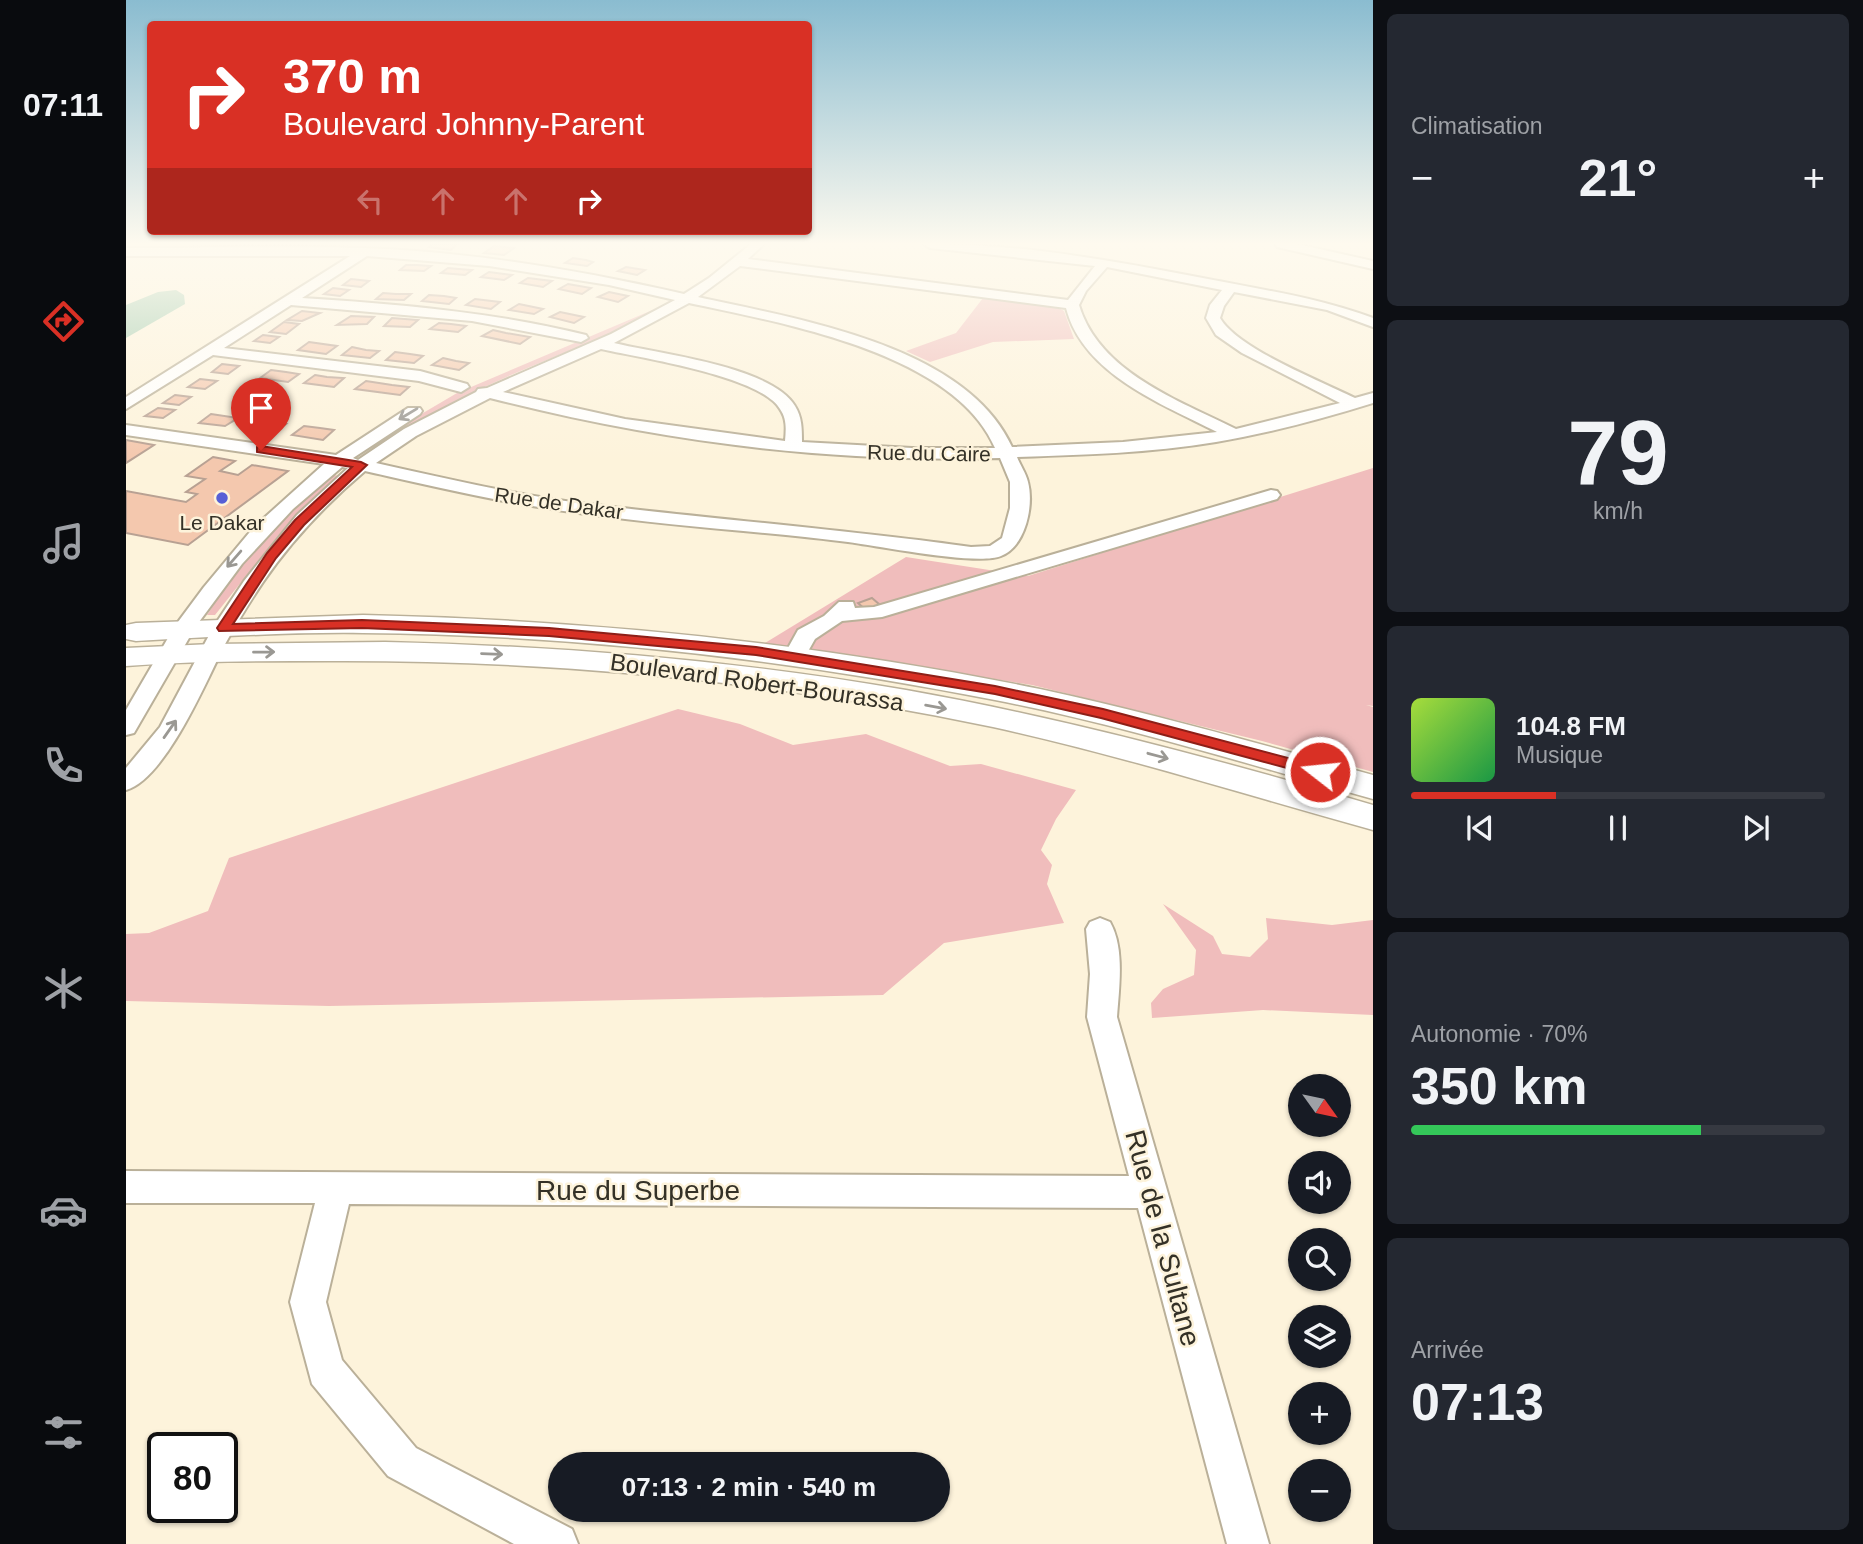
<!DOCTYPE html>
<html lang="fr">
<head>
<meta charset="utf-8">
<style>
	body { margin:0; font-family:Arial,sans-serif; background:#242831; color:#f1f3f6; height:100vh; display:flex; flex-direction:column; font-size:26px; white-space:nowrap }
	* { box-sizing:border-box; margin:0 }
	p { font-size:23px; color:#9ea1a6 }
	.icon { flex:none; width:38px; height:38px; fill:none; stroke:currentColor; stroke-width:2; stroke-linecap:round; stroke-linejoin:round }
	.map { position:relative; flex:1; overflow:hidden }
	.side { display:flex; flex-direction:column; gap:14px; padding:14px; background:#0d0f14; width:490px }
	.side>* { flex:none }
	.top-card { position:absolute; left:21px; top:21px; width:665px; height:214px; border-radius:7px; box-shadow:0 2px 5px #0004; background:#d93025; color:#fff; overflow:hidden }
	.needle { width:46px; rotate:123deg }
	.fabs { position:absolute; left:1162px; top:1074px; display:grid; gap:14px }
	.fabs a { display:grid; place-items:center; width:63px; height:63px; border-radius:50%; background:#171b24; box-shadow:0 2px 5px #0004; font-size:35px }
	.speed { position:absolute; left:21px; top:1432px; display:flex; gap:14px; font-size:35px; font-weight:700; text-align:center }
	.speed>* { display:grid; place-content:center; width:91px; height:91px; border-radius:50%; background:#171b24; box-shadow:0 2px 5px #0004; line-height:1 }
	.speed .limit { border:4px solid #111; border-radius:10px; background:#fff; color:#111 }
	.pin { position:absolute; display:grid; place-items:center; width:60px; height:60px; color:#fff; margin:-72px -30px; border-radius:50% 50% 50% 0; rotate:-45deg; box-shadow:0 0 7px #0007 }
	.pin .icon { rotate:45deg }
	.me { position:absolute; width:77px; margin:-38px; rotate:286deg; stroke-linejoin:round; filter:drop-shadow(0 0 5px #0008) }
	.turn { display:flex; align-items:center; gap:24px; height:147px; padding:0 21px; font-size:32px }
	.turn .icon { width:91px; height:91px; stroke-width:2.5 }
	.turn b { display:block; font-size:49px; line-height:60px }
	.lanes { display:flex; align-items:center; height:66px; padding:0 21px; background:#0003; justify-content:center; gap:35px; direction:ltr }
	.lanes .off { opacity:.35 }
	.big { font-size:52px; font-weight:700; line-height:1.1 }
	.side .tile { flex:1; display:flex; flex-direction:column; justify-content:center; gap:10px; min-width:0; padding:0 24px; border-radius:10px; background:#242831 }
	.side .dial { align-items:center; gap:0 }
	.dial b { font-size:91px; line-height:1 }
	.song { display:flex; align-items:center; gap:21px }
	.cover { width:84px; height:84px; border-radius:10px; background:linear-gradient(135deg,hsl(80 70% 55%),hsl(140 70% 35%)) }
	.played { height:7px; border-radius:4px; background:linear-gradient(90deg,#d93025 35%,#363941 35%) }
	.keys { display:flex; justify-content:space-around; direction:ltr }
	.heat { display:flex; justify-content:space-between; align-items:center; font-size:38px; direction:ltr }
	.charge { height:10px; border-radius:5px; background:linear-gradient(90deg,#34c759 70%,#363941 0) }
	.trip { position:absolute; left:422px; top:1452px; width:402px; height:70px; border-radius:35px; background:#171b24; box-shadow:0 2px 5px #0004; font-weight:700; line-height:70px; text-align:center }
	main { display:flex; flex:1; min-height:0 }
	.menu { display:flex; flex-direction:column; width:126px; justify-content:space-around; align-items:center; background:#090b0e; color:#9ea1a6 }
	.menu .icon { width:49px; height:49px }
	.menu .active { color:#d93025 }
	.menu b { font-size:32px; color:#f1f3f6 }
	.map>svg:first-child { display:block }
</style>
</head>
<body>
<main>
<nav class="menu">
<b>07:11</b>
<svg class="icon active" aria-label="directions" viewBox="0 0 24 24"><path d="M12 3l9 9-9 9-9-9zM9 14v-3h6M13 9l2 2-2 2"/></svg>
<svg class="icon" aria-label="music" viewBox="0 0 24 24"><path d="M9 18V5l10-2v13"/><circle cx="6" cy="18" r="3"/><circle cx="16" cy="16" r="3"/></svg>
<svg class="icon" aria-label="phone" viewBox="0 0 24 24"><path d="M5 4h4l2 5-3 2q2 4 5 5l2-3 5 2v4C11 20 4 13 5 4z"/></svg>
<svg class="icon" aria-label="climate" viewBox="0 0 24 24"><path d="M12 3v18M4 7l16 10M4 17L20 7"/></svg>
<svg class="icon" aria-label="car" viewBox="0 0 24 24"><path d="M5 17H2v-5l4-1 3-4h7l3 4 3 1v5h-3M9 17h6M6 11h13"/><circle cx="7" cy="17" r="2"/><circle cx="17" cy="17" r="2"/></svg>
<svg class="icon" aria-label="filters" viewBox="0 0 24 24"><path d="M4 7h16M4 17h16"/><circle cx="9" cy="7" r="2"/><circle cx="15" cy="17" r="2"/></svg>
</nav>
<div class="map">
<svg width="1247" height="1544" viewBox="0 0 1247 1544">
	<rect width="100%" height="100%" fill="#fdf3db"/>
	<g fill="#f0bdbc">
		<polygon points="857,298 929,306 938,311 948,339 867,342 804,362 780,351 830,333"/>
		<path d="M 543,303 L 546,304 C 484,337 418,359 354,389 C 316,408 279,432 241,450 L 236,449 L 331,393 Z"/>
		<polygon points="1247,468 1247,706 1240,705 1247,707 1247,772 1136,741 906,685 639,643 780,557 902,576"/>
		<path d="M 208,475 L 213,476 L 160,526 L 89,615 L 81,615 C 116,561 154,510 208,475 Z"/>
		<polygon points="552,709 614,724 667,745 740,734 824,766 855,764 950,790 930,819 915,850 926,865 921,884 938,923 818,943 757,995 203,1006 0,1001 0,934 23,933 82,911 103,858"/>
		<polygon points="1037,904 1087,936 1096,954 1124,957 1142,939 1140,918 1206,925 1247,920 1247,1015 1137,1010 1026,1018 1025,1003 1037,989 1068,975 1070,950"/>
	</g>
	<polygon fill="#9dc9ac" points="50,290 58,295 59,304 0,338 0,305 32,292"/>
	<g fill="#f4c8ae" stroke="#b8a193" stroke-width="2">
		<polygon points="307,244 331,244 325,250 303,247"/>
		<polygon points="368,246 388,248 378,255 358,253"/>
		<polygon points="447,258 460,260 467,262 461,266 439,263"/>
		<polygon points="280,265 291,265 305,266 298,271 274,270"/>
		<polygon points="500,267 519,270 511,275 492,271"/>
		<polygon points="322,268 333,269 346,270 339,275 315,273"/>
		<polygon points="363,272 386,275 378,280 355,277"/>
		<polygon points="402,278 426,281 417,287 394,283"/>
		<polygon points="225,279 243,281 235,287 217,285"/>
		<polygon points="442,284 465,288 456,294 433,289"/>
		<polygon points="207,288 223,290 214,296 198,294"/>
		<polygon points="483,292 502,296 492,302 472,297"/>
		<polygon points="257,293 270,294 285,294 278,300 250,299"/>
		<polygon points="303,295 318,296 330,298 323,304 296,301"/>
		<polygon points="349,299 374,302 365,309 340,305"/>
		<polygon points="393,304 417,309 408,314 383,310"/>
		<polygon points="176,311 194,313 176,321 161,320"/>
		<polygon points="434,312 458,317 448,323 424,317"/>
		<polygon points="225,316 248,317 241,324 211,325"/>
		<polygon points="266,318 292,320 284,327 258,326"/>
		<polygon points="158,322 173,324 160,334 144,332"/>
		<polygon points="313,323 325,324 340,326 332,332 304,329"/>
		<polygon points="367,330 380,333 404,337 394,344 356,336"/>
		<polygon points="137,335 153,337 144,343 128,341"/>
		<polygon points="183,342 211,346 200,354 172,350"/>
		<polygon points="226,347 240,350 253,351 244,358 216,355"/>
		<polygon points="269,352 284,354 297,356 288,363 260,360"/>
		<polygon points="317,358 330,361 343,363 333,370 306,365"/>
		<polygon points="96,364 113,366 102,374 86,372"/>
		<polygon points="145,370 160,372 173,374 162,382 134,378"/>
		<polygon points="189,375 201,377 218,378 208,387 178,383"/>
		<polygon points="74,379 91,381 79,389 62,387"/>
		<polygon points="240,381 266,385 283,387 274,395 229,389"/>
		<polygon points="49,395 65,397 53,405 37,403"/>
		<polygon points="32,408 49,410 37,418 19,416"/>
		<polygon points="85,414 112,418 99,426 73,423"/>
		<polygon points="130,420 146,422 160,424 148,433 118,429"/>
		<polygon points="178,426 194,428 208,430 197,440 166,435"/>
		<polygon points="0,440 28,445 0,463"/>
		<polygon points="87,457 109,461 94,471 112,475 126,465 162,471 62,545 0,533 0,491 60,502 71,494 60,492 79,479 60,476"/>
		<polygon points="746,598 754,605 740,610 732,603"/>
	</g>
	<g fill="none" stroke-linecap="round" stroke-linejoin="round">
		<defs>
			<g id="minor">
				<path d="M 625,244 L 638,244 L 622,259 L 942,300 L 969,266 L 804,248 L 798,244 C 893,243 989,261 1082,279 C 1138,290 1194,298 1247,318 L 1247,327 L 1201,310 L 1108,292 L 1098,306 L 1094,318 C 1112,349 1195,381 1229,398 L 1247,393 L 1247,403 C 1196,419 1143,433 1090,442 C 1024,453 957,455 891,457 C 894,465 900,473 902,482 C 908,505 900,546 875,556 C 852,566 753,546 722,542 C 633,531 542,526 453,513 C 381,504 310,487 239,471 C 200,504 166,540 137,582 C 123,603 110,624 98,646 C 80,682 39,779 0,790 L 0,768 L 34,727 L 88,626 L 118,581 L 171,515 L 222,468 L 216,467 L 167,509 L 116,564 L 70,626 L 8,733 L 0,735 L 0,710 L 49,626 L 78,587 L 128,527 L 198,464 L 0,435 L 0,425 L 210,455 L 282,408 L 294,408 L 296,411 L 294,414 L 227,458 L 232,460 L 278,429 L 350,392 L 352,389 L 361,388 L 485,334 L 549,300 L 483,285 L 363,266 L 241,256 L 176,298 C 272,304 367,312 460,335 L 462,338 L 455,342 L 346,321 L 165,305 L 98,348 L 294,371 L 341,384 L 343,387 L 335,392 L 293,381 L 87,355 L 0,409 L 0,397 L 224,256 L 0,256 L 0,248 C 79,248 159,245 239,248 C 346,252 453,270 558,294 L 583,278 ZM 614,266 L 940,308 C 957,374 1036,404 1091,432 L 997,442 L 886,447 C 840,345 671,319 572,297 ZM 981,267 L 1096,290 L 1084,305 L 1080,318 L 1090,335 L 1116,353 L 1214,403 L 1110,429 C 1052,400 973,372 953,305 L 960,291 ZM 563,303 C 655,323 828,352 869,448 L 786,448 L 676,442 C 676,429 676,417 669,406 C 645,366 533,354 488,343 ZM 475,349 C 515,358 635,376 654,409 C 661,419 660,429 659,441 L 499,419 L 377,392 ZM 364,398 C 531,441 701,463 874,458 L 884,482 L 884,508 L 876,538 L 864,546 L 845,547 C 715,529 584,519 454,503 C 385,494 318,478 250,463 L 290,436 Z"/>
				<polygon points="1149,244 1171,244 1247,261 1247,269 1151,247"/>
				<polygon points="1145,490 1151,491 1154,495 1151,499 756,617 716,621 689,639 676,662 660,662 657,657 672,630 698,616 713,602 727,602 729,608 748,607"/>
				<path d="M 974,918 L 984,922 C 999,948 993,988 991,1017 L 1143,1544 L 1101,1544 L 1012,1208 L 223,1204 L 200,1302 L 216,1360 L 290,1448 L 446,1529 L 452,1544 L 388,1544 L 262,1476 L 186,1384 L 164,1302 L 189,1203 L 0,1203 L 0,1171 L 1003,1176 L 961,1017 L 964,974 L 960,929 L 964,922 Z"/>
			</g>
			<g id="highway">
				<path d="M 237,615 C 465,620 691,643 914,689 C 1026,713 1137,745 1247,775 L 1247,799 C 1121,764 997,725 869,700 C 661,659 449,635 237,633 C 161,632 85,637 10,641 L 0,639 L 0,625 L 10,623 Z"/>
				<path d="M 259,642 C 434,646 607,660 780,690 C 938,718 1093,760 1247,805 L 1247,830 C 1120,795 995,755 867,727 C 649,681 426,660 203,661 C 136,661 68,661 0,666 L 0,648 L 86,644 Z"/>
			</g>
		</defs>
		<use href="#minor" stroke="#bab099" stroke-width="4"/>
		<use href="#highway" stroke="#bab099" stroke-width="3"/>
		<use href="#minor" fill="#fff" fill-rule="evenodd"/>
		<use href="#highway" fill="#fff" fill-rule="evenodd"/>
	</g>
	<defs><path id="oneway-shaft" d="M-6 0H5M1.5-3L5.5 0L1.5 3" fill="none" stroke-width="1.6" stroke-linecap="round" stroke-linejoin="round" transform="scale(1.75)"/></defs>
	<g stroke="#9a9893">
		<use href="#oneway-shaft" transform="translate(282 414) rotate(149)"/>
		<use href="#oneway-shaft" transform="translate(108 559) rotate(131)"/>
		<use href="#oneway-shaft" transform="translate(138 652) rotate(-1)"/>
		<use href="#oneway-shaft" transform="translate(366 654) rotate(2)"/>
		<use href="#oneway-shaft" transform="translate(810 707) rotate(10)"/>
		<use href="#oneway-shaft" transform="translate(44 729) rotate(-55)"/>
		<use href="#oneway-shaft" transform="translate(1032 756) rotate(15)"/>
	</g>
	<linearGradient id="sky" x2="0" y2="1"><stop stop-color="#8abcd0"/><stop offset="0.53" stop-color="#fefaef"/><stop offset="1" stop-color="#fefaef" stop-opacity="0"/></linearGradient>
	<rect width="1247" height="460" fill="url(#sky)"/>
	<polygon fill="#d93025" stroke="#8d1f18" stroke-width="2" points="135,446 235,462 241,465 178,525 150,558 107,624 236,620 423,628 630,647 869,686 977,709 1200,768 1202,772 1194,777 975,718 869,694 630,655 423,636 236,628 93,631 91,628 141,553 169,520 226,467 131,452 131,447"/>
	<circle fill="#565fd6" stroke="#fdf3db" stroke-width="2.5" cx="96" cy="498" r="7"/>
	<g text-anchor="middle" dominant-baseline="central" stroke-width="5" stroke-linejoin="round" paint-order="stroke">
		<g font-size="21" fill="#343127" stroke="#fdf3db">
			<text transform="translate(803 453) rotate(1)">Rue du Caire</text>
			<text transform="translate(433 503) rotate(8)">Rue de Dakar</text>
		</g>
		<g font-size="21" fill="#343127" stroke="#fdf3db">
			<text x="96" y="522">Le Dakar</text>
		</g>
		<g font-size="24" fill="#343127" stroke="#fdf3db">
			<text transform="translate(631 682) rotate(8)">Boulevard Robert-Bourassa</text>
		</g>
		<g font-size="28" fill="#343127" stroke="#fdf3db">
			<text x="512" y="1190">Rue du Superbe</text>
			<text transform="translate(1037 1238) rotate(75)">Rue de la Sultane</text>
		</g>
	</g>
</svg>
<div class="fabs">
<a><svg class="needle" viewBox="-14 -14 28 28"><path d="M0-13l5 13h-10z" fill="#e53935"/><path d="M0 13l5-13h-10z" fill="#9ea1a6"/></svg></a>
<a><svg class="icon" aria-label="sound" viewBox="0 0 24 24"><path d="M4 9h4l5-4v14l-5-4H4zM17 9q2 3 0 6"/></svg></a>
<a><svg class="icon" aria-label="search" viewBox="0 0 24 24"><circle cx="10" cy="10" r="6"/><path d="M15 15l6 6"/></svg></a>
<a><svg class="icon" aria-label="layers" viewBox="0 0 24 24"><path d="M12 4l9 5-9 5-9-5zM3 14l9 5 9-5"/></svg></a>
<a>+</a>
<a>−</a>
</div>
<div class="speed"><div class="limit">80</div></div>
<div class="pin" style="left:135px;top:450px;background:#d93025"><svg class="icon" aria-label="arrive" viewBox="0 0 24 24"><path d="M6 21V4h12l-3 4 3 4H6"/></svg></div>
<svg class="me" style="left:1194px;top:772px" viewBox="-20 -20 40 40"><circle r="17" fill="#d93025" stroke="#fff" stroke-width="3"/><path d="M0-11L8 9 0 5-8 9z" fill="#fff"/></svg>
<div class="trip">07:13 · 2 min · 540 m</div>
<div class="top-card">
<div class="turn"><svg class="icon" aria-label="right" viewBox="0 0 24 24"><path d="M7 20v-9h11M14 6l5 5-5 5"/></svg><div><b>370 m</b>Boulevard Johnny-Parent</div></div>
<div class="lanes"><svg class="icon off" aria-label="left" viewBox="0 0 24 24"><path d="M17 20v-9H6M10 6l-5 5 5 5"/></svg><svg class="icon off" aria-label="ahead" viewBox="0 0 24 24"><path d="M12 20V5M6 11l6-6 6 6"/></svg><svg class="icon off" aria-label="ahead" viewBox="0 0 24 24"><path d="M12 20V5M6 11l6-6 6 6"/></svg><svg class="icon" aria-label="right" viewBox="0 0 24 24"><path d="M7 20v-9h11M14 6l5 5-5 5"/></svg></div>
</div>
</div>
<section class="side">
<div class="tile"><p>Climatisation</p>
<div class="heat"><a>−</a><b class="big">21°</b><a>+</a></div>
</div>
<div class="tile dial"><b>79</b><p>km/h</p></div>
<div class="tile">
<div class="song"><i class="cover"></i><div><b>104.8 FM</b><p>Musique</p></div></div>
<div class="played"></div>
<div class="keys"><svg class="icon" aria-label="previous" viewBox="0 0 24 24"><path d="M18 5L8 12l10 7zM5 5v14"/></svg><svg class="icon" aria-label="pause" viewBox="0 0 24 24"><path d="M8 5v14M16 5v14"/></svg><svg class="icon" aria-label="next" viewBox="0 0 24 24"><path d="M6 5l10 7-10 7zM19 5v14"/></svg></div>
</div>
<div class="tile"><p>Autonomie · 70%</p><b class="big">350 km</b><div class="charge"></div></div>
<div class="tile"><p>Arrivée</p><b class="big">07:13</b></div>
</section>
</main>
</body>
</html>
